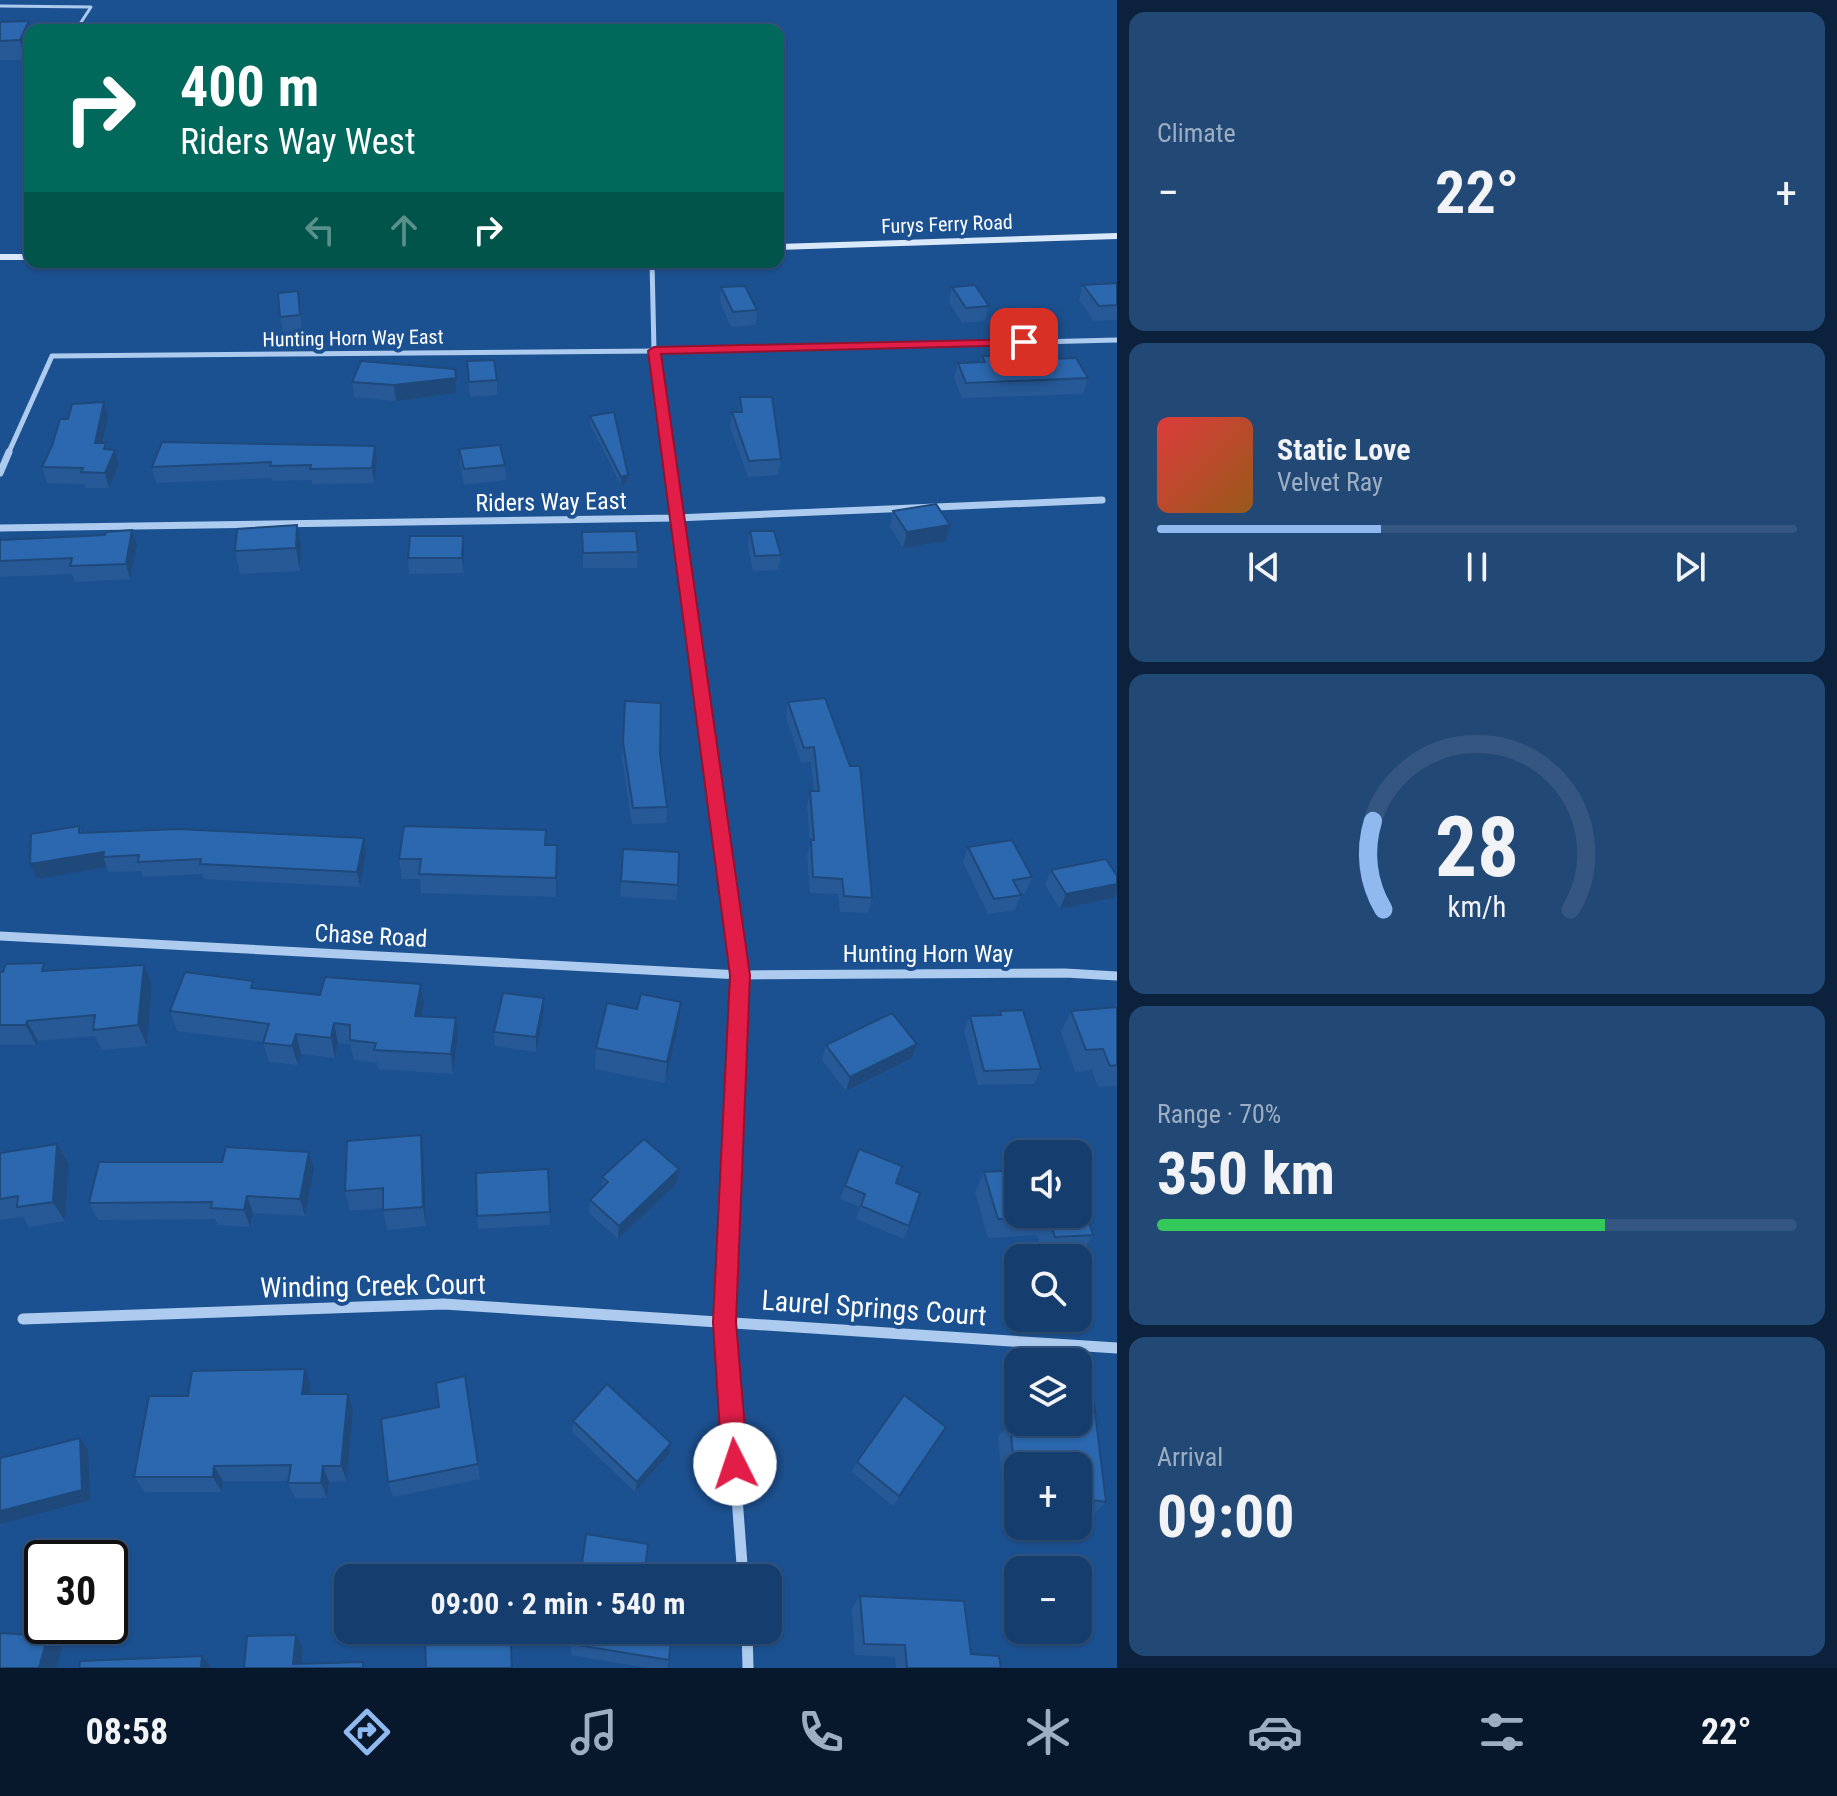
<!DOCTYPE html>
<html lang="en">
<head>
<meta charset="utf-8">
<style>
	body { margin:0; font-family:"Roboto Condensed",sans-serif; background:#224875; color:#f1f3f6; height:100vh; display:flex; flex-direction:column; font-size:30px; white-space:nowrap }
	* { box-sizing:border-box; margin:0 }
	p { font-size:26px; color:#9daec2 }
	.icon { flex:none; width:44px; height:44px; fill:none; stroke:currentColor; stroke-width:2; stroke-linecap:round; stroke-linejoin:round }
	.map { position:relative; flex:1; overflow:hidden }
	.side { display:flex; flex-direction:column; gap:12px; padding:12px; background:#0c223c; width:720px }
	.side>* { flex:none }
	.top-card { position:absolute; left:24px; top:24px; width:760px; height:244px; border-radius:16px; box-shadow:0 2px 6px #0004,0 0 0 2px #345680; background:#00695c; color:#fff; overflow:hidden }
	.buttons { position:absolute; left:1004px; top:1140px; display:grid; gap:16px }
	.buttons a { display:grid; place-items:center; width:88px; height:88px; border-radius:16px; background:#153d6d; box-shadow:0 2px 6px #0004,0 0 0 2px #345680; font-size:40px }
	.speed { position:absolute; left:24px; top:1540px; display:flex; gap:16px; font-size:40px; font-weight:700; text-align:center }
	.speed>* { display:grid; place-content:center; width:104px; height:104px; border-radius:50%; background:#153d6d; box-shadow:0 2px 6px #0004,0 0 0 2px #345680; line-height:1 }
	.speed .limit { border:4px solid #111; border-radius:12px; background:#fff; color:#111 }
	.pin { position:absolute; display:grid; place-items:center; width:68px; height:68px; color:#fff; margin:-34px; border-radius:16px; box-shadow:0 4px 12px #0006 }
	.me { position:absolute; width:88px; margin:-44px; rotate:356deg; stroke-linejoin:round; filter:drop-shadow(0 0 6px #0008) }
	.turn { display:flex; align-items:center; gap:28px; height:168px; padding:0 24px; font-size:36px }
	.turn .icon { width:104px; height:104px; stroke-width:2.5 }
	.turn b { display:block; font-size:56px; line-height:68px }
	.lanes { display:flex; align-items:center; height:76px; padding:0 24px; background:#0003; justify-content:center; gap:40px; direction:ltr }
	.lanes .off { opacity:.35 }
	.big { font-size:60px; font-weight:700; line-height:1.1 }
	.side .tile { flex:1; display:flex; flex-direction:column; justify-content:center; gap:12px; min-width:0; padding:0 28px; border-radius:16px; background:#224875 }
	.side .dial { align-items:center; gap:0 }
	.dial svg { height:208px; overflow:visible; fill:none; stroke:#345680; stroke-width:7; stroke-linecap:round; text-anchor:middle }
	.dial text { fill:#f1f3f6; stroke:none }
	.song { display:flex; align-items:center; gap:24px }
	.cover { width:96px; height:96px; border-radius:12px; background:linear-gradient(135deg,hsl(0 70% 55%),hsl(30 70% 35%)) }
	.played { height:8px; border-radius:4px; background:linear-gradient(90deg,#90b9f0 35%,#345680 35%) }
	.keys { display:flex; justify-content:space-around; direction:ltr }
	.heat { display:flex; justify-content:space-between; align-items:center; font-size:44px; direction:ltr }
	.charge { height:12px; border-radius:6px; background:linear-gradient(90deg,#34c759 70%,#345680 0) }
	.trip { position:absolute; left:334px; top:1564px; width:448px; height:80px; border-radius:16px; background:#153d6d; box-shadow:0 2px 6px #0004,0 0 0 2px #345680; font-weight:700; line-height:80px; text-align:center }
	.menu { display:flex; height:128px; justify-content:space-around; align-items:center; background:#08182c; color:#9daec2 }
	.menu .icon { width:56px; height:56px }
	.menu .on { color:#90b9f0 }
	.menu b { font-size:36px; color:#f1f3f6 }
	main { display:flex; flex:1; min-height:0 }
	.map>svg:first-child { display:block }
</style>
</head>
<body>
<main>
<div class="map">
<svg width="1117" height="1668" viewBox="0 0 1117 1668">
	<rect width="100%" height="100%" fill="#1c5191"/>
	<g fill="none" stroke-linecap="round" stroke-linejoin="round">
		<polyline stroke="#accbee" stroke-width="3" points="0,6 91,7 76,30"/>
		<g stroke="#accbee" stroke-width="5">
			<polyline points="652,262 654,351 668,454"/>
			<polyline points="8,454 52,356 654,351 1117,340"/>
		</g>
		<g stroke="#accbee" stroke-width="7">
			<polyline points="668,452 712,771"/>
			<polyline points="0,473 9,452"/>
			<polyline points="0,528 676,518 1102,500"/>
		</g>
		<g stroke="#accbee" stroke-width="9">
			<polyline points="712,769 740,975 731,1169"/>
			<polyline points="0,936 740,975 1065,973 1117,976"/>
		</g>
		<g stroke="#accbee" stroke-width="11">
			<polyline points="731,1167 724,1322 743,1578"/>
			<polyline points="23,1319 444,1304 1117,1348"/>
			<polyline points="747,1630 748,1668"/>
		</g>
		<g fill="#d9e8fa" fill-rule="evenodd">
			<polygon points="1117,233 1117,239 778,250 778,244"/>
			<rect x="0" y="254" width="30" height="6"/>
		</g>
	</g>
	<g fill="#265996">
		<polygon points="29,21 31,30 30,30 25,60 0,60 0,22"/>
		<polygon points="1117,283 1117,320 1094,321 1079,300 1083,285"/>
		<polygon points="721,287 757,310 756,325 731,327 720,302"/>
		<polygon points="952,287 989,306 985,321 962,323 949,302"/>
		<polygon points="300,306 302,330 283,332 280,317"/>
		<polygon points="982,356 1047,359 1088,378 1083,394 962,398 954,378 958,363 980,363"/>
		<polygon points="361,361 456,393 396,401 354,397 352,382"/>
		<polygon points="467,361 497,380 497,395 470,397"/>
		<polygon points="740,397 781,459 778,475 748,477 730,427 732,412 739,412"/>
		<polygon points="104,402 108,418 103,443 108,449 115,450 119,465 109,488 86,488 84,484 47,483 42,467 68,419"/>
		<polygon points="590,416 627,483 621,485 590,424"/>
		<polygon points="375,446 377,461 374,483 312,484 312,480 273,481 272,478 156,483 152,467"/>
		<polygon points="459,449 505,465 506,480 464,485 460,465"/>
		<polygon points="893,511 946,541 903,548 890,527"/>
		<polygon points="237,529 301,548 300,571 240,574 235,551"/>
		<polygon points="750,531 781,555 778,570 753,571 748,547"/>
		<polygon points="582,532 638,552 637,568 583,568"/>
		<polygon points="463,536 464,573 409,574 408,558"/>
		<polygon points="0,540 137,546 130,579 75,582 72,574 0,577"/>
		<polygon points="825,698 872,898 868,913 840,912 838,894 810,893 807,856 810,843 807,806 810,791 814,791 811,762 801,763 786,717 788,702"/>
		<polygon points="625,701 660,753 667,807 666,823 632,824 622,758"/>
		<polygon points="79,826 82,833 364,838 366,853 360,887 204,879 203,874 143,877 141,871 109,872 107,867 37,879"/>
		<polygon points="546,845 557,845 556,897 421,893 420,879 402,879 399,859"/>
		<polygon points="968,847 1032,877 1025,893 1020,893 1021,895 1015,910 988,914 963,862"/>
		<polygon points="623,849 678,885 676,900 620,897"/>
		<polygon points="1051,870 1117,876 1117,893 1114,898 1060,909 1045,885"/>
		<polygon points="48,971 152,985 147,1046 102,1050 95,1036 38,1041 36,1045 0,1045 0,972"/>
		<polygon points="421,984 424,1004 421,1016 456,1018 458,1037 453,1074 378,1069 377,1063 354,1060 350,1044 338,1043 335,1058 301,1054 298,1065 269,1062 263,1042 177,1031 170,1011 256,988 320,995"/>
		<polygon points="681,1002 679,1024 665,1083 595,1069 596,1048 637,1009"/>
		<polygon points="1117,1002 1117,1086 1098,1087 1092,1070 1075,1072 1061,1032 1071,1011 1114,1008"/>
		<polygon points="1000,1011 1041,1069 1034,1084 978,1085 964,1031 970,1016 998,1015"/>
		<polygon points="544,1012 536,1052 495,1046 494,1032"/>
		<polygon points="917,1044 912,1058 846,1091 822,1060 826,1045"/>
		<polygon points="0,1151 1,1153 69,1164 65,1221 29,1227 23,1217 0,1220"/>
		<polygon points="309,1152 314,1169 305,1216 253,1213 250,1227 218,1225 215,1219 98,1220 89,1203 222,1162"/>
		<polygon points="424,1156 426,1226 387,1230 383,1208 350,1211 345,1191"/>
		<polygon points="548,1169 550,1225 478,1229 477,1216"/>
		<polygon points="679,1169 677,1183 618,1239 589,1213 590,1200 602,1188 602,1177"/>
		<polygon points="984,1172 1078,1214 1093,1235 1081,1254 1044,1256 1037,1235 988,1238 975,1192"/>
		<polygon points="896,1183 909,1226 904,1239 856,1219 860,1207 840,1199 845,1186"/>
		<polygon points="305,1369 311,1386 310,1394 348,1394 353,1410 347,1481 329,1482 327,1498 295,1498 288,1483 289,1481 223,1481 222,1492 145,1492 134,1477 188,1396"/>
		<polygon points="465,1376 480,1479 393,1497 388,1482 439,1407"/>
		<polygon points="573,1421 669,1454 635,1492 572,1432"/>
		<polygon points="1010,1421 1045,1425 1045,1422 1078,1422 1106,1502 1092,1516 1078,1514 1078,1466 1018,1466 1018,1507 1004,1506 998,1437"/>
		<polygon points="946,1427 893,1506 852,1472 857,1462"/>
		<polygon points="860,1596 971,1654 1001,1668 896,1668 895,1657 855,1655 852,1608"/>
		<polygon points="571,1644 669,1660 667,1668 647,1668 571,1655"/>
	</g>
	<g fill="#1f497a">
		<polygon points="29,21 31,30 30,30 30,49 25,60 20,40"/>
		<polygon points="455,369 456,393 396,401 394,385"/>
		<polygon points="104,402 108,418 99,458 95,443"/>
		<polygon points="375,446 377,461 374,483 372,468"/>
		<polygon points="115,450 119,465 109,488 105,473"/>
		<polygon points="628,475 627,483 621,485 621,477"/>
		<polygon points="297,525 301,548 300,571 296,548"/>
		<polygon points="950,525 946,541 903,548 907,532"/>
		<polygon points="132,530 137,546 130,579 126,564"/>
		<polygon points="463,536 464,551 464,573 462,558"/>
		<polygon points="364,838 366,853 360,887 357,872"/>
		<polygon points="557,845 557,865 556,897 556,878"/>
		<polygon points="104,852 103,857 107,867 37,879 30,864"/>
		<polygon points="1117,884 1117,893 1114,898 1060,909 1066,894"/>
		<polygon points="144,965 152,985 147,1046 138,1025"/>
		<polygon points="421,984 424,1004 418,1035 415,1016"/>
		<polygon points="544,998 544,1012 536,1052 536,1037"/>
		<polygon points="681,1002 679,1024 665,1083 667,1062"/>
		<polygon points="456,1018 458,1037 453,1074 451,1054"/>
		<polygon points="27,1021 38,1041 36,1045 26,1025"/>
		<polygon points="334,1023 338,1043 335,1058 331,1038"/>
		<polygon points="296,1034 301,1054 298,1065 292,1046"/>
		<polygon points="917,1044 912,1058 846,1091 850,1077"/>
		<polygon points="421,1135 424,1156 426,1226 423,1207"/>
		<polygon points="57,1144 69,1164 65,1221 53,1202"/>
		<polygon points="309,1152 314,1169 305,1216 300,1199"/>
		<polygon points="679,1169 677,1183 618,1239 619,1226"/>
		<polygon points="247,1196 253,1213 250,1227 244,1210"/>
		<polygon points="305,1369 311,1386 308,1411 302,1394"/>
		<polygon points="348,1394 353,1410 347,1481 341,1466"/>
		<polygon points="80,1438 88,1449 90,1500 0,1524 0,1511"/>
		<polygon points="671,1443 669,1454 635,1492 637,1482"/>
		<polygon points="214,1466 223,1481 222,1492 213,1477"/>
		<polygon points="323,1466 329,1482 327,1498 321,1483"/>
		<polygon points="296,1635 303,1647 301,1668 293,1664"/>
		<polygon points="48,1636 62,1648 56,1668 39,1668"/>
		<polygon points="202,1656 212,1668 201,1668"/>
	</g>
	<g fill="#2c68af" stroke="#1f497a" stroke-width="2">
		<polygon points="29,21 20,40 0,41 0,22"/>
		<polygon points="1117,283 1117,305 1099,306 1083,285"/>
		<polygon points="975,285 989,306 966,308 952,287"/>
		<polygon points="745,286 757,310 733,312 721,287"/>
		<polygon points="298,291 300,315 280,317 278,293"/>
		<polygon points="1044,355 1047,359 1076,358 1088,378 966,383 958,363 985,362 982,356"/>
		<polygon points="494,360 497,380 469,382 467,361"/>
		<polygon points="361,361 455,369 456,378 394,385 352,382"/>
		<polygon points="740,397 772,397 781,459 749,461 732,412 742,412"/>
		<polygon points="104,402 95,443 106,443 104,449 115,450 105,473 81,472 83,468 42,467 52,446 60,419 68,419 72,404"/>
		<polygon points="614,412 628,475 621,477 590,416"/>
		<polygon points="162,442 375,446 372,468 310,469 311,465 270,466 271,462 152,467"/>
		<polygon points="500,445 505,465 464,469 459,449"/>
		<polygon points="936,504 950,525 907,532 893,511"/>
		<polygon points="297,525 296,548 235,551 237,529"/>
		<polygon points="132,530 126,564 70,566 72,558 0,561 0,540 105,535 106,532"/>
		<polygon points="636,531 638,552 583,553 582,532"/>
		<polygon points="750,531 774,531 781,555 755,556"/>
		<polygon points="410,536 463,536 462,558 408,558"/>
		<polygon points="825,698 850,766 860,766 872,898 844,896 842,879 813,877 811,840 814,840 810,791 819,791 814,747 804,748 788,702"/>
		<polygon points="625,701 661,703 660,753 667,807 633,808 623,742"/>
		<polygon points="79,826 79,833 178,829 364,838 357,872 200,864 201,859 138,862 139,855 103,857 104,852 30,864 31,834"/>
		<polygon points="404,826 546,830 545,845 557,845 556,878 419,874 421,859 399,859"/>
		<polygon points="1012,840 1032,877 1013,880 1021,895 994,899 968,847"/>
		<polygon points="623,849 679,852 678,885 621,881"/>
		<polygon points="1106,859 1117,876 1117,884 1066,894 1051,870"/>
		<polygon points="44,963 42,971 144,965 138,1025 93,1030 95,1015 27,1021 26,1025 0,1025 0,972 3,972 6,964"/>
		<polygon points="185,972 253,981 251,988 320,995 325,977 421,984 415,1016 456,1018 451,1054 374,1050 376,1043 350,1040 350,1025 334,1023 331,1038 296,1034 292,1046 263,1043 269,1024 170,1011"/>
		<polygon points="503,993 544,998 536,1037 494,1032"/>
		<polygon points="641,994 681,1002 667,1062 596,1048 607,1003 637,1009"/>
		<polygon points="1117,1007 1117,1065 1110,1066 1103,1049 1086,1050 1071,1011"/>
		<polygon points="1023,1010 1041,1069 984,1071 970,1016 1001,1015 1000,1011"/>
		<polygon points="892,1013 917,1044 850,1077 826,1045"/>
		<polygon points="421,1135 423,1207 383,1210 383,1188 345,1191 347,1141"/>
		<polygon points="644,1139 679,1169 619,1226 590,1200 608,1182 602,1177"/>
		<polygon points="57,1144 53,1202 17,1207 18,1196 0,1199 0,1153"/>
		<polygon points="226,1147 309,1152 300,1199 247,1196 244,1210 211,1208 212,1202 89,1203 99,1162 222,1162"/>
		<polygon points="859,1149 902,1166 896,1183 920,1193 909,1226 861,1206 865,1194 845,1186"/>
		<polygon points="548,1169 550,1212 477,1216 476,1173"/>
		<polygon points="1018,1170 1018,1214 1078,1214 1078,1189 1093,1235 1055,1237 1048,1215 998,1219 984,1172"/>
		<polygon points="305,1369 302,1394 348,1394 341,1466 323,1466 321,1483 288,1483 291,1465 214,1466 213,1477 134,1477 149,1396 188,1396 192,1371"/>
		<polygon points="465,1376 478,1464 388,1482 381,1419 439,1407 436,1383"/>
		<polygon points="607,1384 671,1443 637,1482 573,1421"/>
		<polygon points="904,1395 946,1427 899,1496 857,1462"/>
		<polygon points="1078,1402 1094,1404 1106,1502 1078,1498 1078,1466 1018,1466 1018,1491 1016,1491 1010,1421 1059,1427 1059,1422 1078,1422"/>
		<polygon points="80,1438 82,1490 0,1511 0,1458"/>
		<polygon points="586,1534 648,1544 644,1578 580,1578"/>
		<polygon points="860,1596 964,1601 971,1654 999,1656 1001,1668 907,1668 905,1645 864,1644"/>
		<polygon points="510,1630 512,1668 426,1668 425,1638"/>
		<polygon points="573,1630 672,1630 669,1660 571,1644"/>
		<polygon points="0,1633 48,1636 39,1668 0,1668"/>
		<polygon points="296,1635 293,1664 363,1662 363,1668 244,1668 247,1636"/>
		<polygon points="202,1656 201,1668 79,1668 80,1661"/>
	</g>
	<polygon fill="#e11d48" stroke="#92132f" stroke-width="2" points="1024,339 1031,342 1029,345 661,354 750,975 736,1322 748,1464 744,1473 735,1477 726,1473 722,1464 713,1322 730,975 648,351 654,347"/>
	<g text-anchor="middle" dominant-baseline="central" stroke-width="8" stroke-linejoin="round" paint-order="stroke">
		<g font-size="20" fill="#fff" stroke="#1c5191">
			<text transform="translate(947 224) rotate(-2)">Furys Ferry Road</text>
			<text transform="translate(353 338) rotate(-1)">Hunting Horn Way East</text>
		</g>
		<g font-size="24" fill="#fff" stroke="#1c5191">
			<text transform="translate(551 502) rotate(-1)">Riders Way East</text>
			<text transform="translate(371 936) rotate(3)">Chase Road</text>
			<text x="928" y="954">Hunting Horn Way</text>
		</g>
		<g font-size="28" fill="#fff" stroke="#1c5191">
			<text transform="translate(373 1286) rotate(-1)">Winding Creek Court</text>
			<text transform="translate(874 1308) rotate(4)">Laurel Springs Court</text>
		</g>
	</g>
</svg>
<div class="buttons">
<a><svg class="icon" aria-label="sound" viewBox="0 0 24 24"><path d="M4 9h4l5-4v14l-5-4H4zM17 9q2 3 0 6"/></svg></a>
<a><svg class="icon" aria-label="search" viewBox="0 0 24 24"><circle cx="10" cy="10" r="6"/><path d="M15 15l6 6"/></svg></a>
<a><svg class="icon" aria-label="layers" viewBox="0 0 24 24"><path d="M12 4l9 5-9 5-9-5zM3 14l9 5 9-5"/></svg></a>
<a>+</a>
<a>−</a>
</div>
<div class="speed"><div class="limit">30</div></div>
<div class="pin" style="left:1024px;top:342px;background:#d93025"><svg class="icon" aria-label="arrive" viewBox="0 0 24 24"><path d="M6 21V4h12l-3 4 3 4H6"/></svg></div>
<svg class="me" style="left:735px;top:1464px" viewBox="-20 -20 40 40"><circle r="19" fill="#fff"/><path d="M0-13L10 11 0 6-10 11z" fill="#e11d48"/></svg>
<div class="trip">09:00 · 2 min · 540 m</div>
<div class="top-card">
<div class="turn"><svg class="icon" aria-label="right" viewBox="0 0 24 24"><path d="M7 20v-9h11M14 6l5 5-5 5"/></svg><div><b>400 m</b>Riders Way West</div></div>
<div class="lanes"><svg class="icon off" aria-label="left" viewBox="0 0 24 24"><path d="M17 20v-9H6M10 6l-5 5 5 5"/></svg><svg class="icon off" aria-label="ahead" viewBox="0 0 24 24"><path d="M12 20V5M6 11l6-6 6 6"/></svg><svg class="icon" aria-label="right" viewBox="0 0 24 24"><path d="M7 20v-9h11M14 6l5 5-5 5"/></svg></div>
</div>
</div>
<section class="side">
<div class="tile"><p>Climate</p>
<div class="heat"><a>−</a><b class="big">22°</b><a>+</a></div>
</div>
<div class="tile">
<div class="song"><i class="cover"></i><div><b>Static Love</b><p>Velvet Ray</p></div></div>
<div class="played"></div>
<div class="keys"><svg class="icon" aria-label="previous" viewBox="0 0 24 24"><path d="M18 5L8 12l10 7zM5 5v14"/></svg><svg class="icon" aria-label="pause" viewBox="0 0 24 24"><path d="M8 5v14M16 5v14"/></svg><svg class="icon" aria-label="next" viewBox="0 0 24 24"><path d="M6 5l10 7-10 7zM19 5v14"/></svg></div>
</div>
<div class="tile dial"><svg viewBox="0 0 100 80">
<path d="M14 69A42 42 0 1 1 86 69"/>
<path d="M14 69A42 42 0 0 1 10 35" stroke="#90b9f0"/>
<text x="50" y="56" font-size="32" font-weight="700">28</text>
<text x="50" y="72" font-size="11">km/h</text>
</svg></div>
<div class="tile"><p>Range · 70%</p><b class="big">350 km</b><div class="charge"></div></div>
<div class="tile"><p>Arrival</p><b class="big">09:00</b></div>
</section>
</main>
<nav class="menu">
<b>08:58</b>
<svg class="icon on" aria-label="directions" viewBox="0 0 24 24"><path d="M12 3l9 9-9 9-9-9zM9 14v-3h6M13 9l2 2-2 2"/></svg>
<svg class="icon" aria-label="music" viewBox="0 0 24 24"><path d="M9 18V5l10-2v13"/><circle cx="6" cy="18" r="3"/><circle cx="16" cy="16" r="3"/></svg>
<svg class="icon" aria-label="phone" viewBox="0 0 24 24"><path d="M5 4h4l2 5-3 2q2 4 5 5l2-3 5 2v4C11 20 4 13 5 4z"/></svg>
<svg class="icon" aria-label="climate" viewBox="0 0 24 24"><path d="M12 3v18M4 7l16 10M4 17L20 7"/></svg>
<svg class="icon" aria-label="car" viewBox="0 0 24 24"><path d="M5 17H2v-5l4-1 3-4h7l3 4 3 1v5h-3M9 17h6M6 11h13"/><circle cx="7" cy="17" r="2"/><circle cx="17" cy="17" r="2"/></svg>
<svg class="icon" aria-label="filters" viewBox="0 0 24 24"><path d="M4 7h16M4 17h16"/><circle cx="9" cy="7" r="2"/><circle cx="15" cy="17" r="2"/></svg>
<b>22°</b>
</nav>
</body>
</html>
